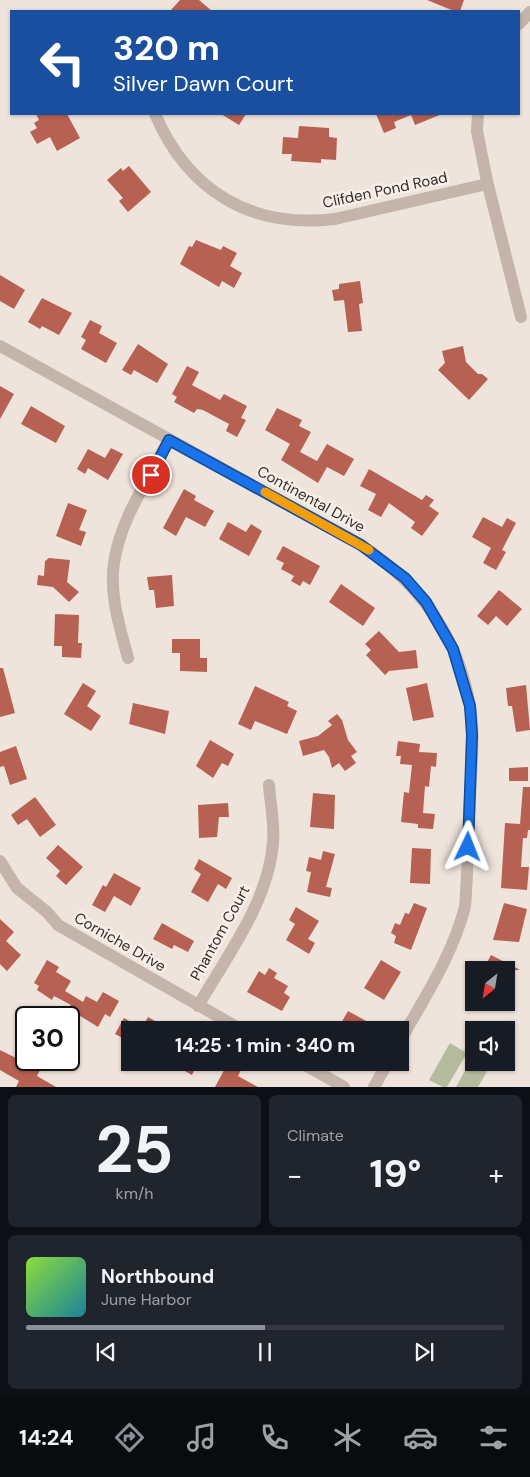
<!DOCTYPE html>
<html lang="en">
<head>
<meta charset="utf-8">
<style>
	body { margin:0; font-family:"DM Sans",sans-serif; background:#20242c; color:#f1f3f6; height:100vh; display:flex; flex-direction:column; font-size:19px; white-space:nowrap }
	* { box-sizing:border-box; margin:0 }
	p { font-size:16px; color:#9ea1a6 }
	.icon { flex:none; width:28px; height:28px; fill:none; stroke:currentColor; stroke-width:2; stroke-linecap:round; stroke-linejoin:round }
	.map { position:relative; height:1087px; overflow:hidden }
	.details { display:flex; flex-direction:column; gap:8px; padding:8px; background:#0d0f14; flex:1 }
	.details>* { flex:none }
	.banner { position:absolute; left:10px; top:10px; width:510px; height:105px; border-radius:0px; box-shadow:0 1px 4px #0004; background:#1a4fa0; color:#fff; overflow:hidden }
	.needle { width:32px; rotate:210deg }
	.tools { position:absolute; left:465px; top:961px; display:grid; gap:10px }
	.tools a { display:grid; place-items:center; width:50px; height:50px; border-radius:0px; background:#171b24; box-shadow:0 1px 4px #0004; font-size:25px }
	.speed { position:absolute; left:15px; top:1006px; display:flex; gap:10px; font-size:25px; font-weight:700; text-align:center }
	.speed>* { display:grid; place-content:center; width:65px; height:65px; border-radius:50%; background:#171b24; box-shadow:0 1px 4px #0004; line-height:1 }
	.speed .limit { border:2px solid #111; border-radius:8px; background:#fff; color:#111 }
	.pin { position:absolute; display:grid; place-items:center; width:42px; height:42px; color:#fff; margin:-21px; border:2px solid #fff; border-radius:50%; box-shadow:0 1px 5px #0007 }
	.me { position:absolute; width:55px; margin:-28px; rotate:2deg; stroke-linejoin:round; filter:drop-shadow(0 0 4px #0008) }
	.turn { display:flex; align-items:center; gap:18px; height:105px; padding:0 20px; font-size:22px }
	.turn .icon { width:65px; height:65px; stroke-width:2.5 }
	.turn b { display:block; font-size:35px; line-height:42px }
	.big { font-size:38px; font-weight:700; line-height:1.1 }
	.details .widget { flex:1; display:flex; flex-direction:column; justify-content:center; gap:8px; min-width:0; padding:0 18px; border-radius:8px; background:#20242c }
	.details .dial { align-items:center; gap:0 }
	.dial b { font-size:65px; line-height:1 }
	.song { display:flex; align-items:center; gap:15px }
	.cover { width:60px; height:60px; border-radius:8px; background:linear-gradient(135deg,hsl(90 70% 55%),hsl(190 70% 35%)) }
	.played { height:5px; border-radius:2px; background:linear-gradient(90deg,#8c9099 50%,#363941 50%) }
	.keys { display:flex; justify-content:space-around; direction:ltr }
	.heat { display:flex; justify-content:space-between; align-items:center; font-size:28px; direction:ltr }
	.details .tiles { flex:1; display:grid; gap:8px; grid-template-columns:1fr 1fr }
	.widget:last-child { grid-column:span 2 }
	.trip { position:absolute; left:121px; top:1021px; width:288px; height:50px; border-radius:0px; background:#171b24; box-shadow:0 1px 4px #0004; font-weight:700; line-height:50px; text-align:center }
	.menu { display:flex; height:80px; justify-content:space-around; align-items:center; background:#090b0e; color:#9ea1a6 }
	.menu .icon { width:35px; height:35px }
	.menu .active { color:#8c9099 }
	.menu b { font-size:22px; color:#f1f3f6 }
	.map>svg:first-child { display:block }
</style>
</head>
<body>
<div class="map">
<svg width="530" height="1087" viewBox="0 0 530 1087">
	<rect width="100%" height="100%" fill="#efe4dc"/>
	<g fill="#b5bc9e">
		<polygon points="450,1043 467,1053 447,1087 443,1087 429,1080"/>
		<polygon points="473,1056 474,1062 484,1063 490,1066 478,1087 456,1087"/>
	</g>
	<g fill="#b76152">
		<polygon points="180,0 199,0 212,11 170,11"/>
		<polygon points="427,0 464,0 460,11 454,11"/>
		<polygon points="36,114 67,114 80,138 57,151 50,137 37,144 30,132 37,128 34,123 39,120"/>
		<polygon points="221,114 246,114 239,125"/>
		<polygon points="376,114 442,114 415,125 411,115 394,122 396,128 384,133"/>
		<polygon points="299,126 329,128 329,137 337,138 336,160 321,159 321,163 291,161 292,154 282,154 283,137 298,138"/>
		<polygon points="129,166 151,192 128,212 119,201 123,198 107,180 121,168 123,171"/>
		<polygon points="196,240 221,250 223,246 237,253 230,266 242,273 234,288 222,281 219,287 180,264 189,246 192,247"/>
		<polygon points="0,275 25,290 14,309 0,301"/>
		<polygon points="360,281 363,303 359,304 362,331 348,332 344,300 334,301 332,290 339,289 339,284"/>
		<polygon points="42,298 72,313 59,335 42,326 40,329 28,322"/>
		<polygon points="90,320 102,326 99,333 117,343 106,363 81,349 86,340 81,337"/>
		<polygon points="138,344 168,364 157,383 134,370 131,375 122,370"/>
		<polygon points="463,346 466,362 478,374 482,374 488,379 469,400 438,370 445,363 442,351"/>
		<polygon points="187,366 199,372 192,385 220,400 224,394 247,406 241,418 246,420 237,437 226,431 229,424 203,410 197,409 194,413 174,402 177,397 172,394"/>
		<polygon points="0,386 14,394 0,419"/>
		<polygon points="31,406 65,426 56,443 21,424"/>
		<polygon points="277,408 302,420 299,426 311,432 300,452 317,461 327,444 354,459 344,476 327,467 318,483 281,460 290,444 265,430"/>
		<polygon points="111,448 123,454 108,480 88,468 85,474 77,469 88,449 105,458"/>
		<polygon points="369,469 422,500 426,495 434,500 429,506 439,513 422,536 411,528 415,522 389,503 381,517 368,510 376,494 360,486"/>
		<polygon points="184,489 196,496 194,500 214,511 205,527 186,517 176,536 163,528"/>
		<polygon points="68,503 87,510 79,530 86,532 81,546 56,536"/>
		<polygon points="483,517 502,527 507,518 516,523 502,550 506,552 496,570 483,563 491,548 472,537"/>
		<polygon points="228,522 246,532 251,524 262,531 249,556 219,539"/>
		<polygon points="283,546 320,566 310,585 303,581 300,586 291,581 294,576 281,569 284,563 276,559"/>
		<polygon points="49,558 70,560 67,582 79,592 69,602 53,587 37,585 38,575 44,576 45,561"/>
		<polygon points="172,575 174,606 156,608 154,590 149,590 147,577"/>
		<polygon points="341,584 375,608 363,626 329,602"/>
		<polygon points="499,590 522,609 507,626 496,616 488,625 477,616"/>
		<polygon points="55,614 79,615 78,643 82,643 81,658 62,657 62,646 54,646"/>
		<polygon points="379,631 399,652 416,650 418,668 389,671 385,675 366,655 371,650 365,644"/>
		<polygon points="172,639 200,639 200,658 207,658 207,672 180,671 180,653 172,653"/>
		<polygon points="0,668 3,668 15,713 0,717"/>
		<polygon points="83,683 96,691 87,706 101,716 91,731 64,714"/>
		<polygon points="427,683 434,717 413,721 406,688"/>
		<polygon points="526,685 530,730 516,732 512,706 508,706 506,688"/>
		<polygon points="255,686 289,702 287,706 297,711 287,734 255,721 251,730 238,724"/>
		<polygon points="133,703 169,711 165,734 129,724"/>
		<polygon points="337,714 342,720 348,740 357,752 351,756 356,763 345,771 339,763 332,768 329,757 324,750 303,756 299,741 318,736 332,725 328,721"/>
		<polygon points="210,740 234,754 228,766 222,763 213,778 196,766"/>
		<polygon points="398,741 420,744 419,752 437,753 436,767 431,766 429,787 425,786 423,813 435,814 433,829 418,828 418,824 401,822 404,792 409,793 412,765 400,764 401,756 396,756"/>
		<polygon points="16,746 27,779 10,785 4,766 0,767 0,752"/>
		<polygon points="528,767 528,781 509,781 509,768"/>
		<polygon points="523,787 530,787 530,830 528,830 527,838 523,838 521,867 529,867 527,890 501,888 505,823 520,824"/>
		<polygon points="313,793 335,795 334,829 310,827"/>
		<polygon points="35,797 56,825 40,837 27,819 18,825 11,815"/>
		<polygon points="228,803 229,817 219,817 217,837 199,838 198,805"/>
		<polygon points="58,845 83,867 66,885 56,876 60,871 46,858"/>
		<polygon points="412,848 431,849 430,884 410,883"/>
		<polygon points="323,851 335,854 326,887 332,888 330,897 307,892 311,872 306,871 309,857 321,860"/>
		<polygon points="199,859 232,878 226,889 218,884 208,902 191,892 201,874 194,869"/>
		<polygon points="114,873 141,888 131,906 114,896 105,912 92,905 103,885 106,887"/>
		<polygon points="414,903 427,908 411,950 394,943 396,936 391,933 395,923 400,925 405,913 409,914"/>
		<polygon points="504,903 527,909 519,942 493,940"/>
		<polygon points="296,907 319,921 308,939 315,943 309,954 286,940 295,924 289,920"/>
		<polygon points="0,919 14,932 6,941 21,955 7,971 0,964"/>
		<polygon points="162,923 194,941 188,952 174,945 172,949 153,939"/>
		<polygon points="491,955 520,970 483,970"/>
		<polygon points="47,960 59,967 56,972 71,981 65,991 83,1002 86,996 97,1002 103,992 119,1001 110,1017 105,1014 98,1027 77,1014 78,1012 69,1007 71,1005 54,996 52,1000 37,990 39,986 34,983"/>
		<polygon points="381,960 401,972 384,1000 364,988"/>
		<polygon points="269,968 277,973 274,978 288,986 284,993 290,997 282,1011 247,992 259,971 265,975"/>
		<polygon points="348,1011 368,1022 363,1030 337,1030"/>
		<polygon points="148,1017 171,1030 130,1030 130,1042 115,1034 124,1018 142,1028"/>
		<polygon points="0,1050 40,1070 37,1076 56,1087 16,1087 19,1081 0,1070"/>
		<polygon points="169,1062 198,1062 192,1075"/>
		<polygon points="228,1063 241,1070 238,1076 258,1087 215,1087"/>
	</g>
	<g fill="none" stroke-linecap="round" stroke-linejoin="round">
		<g stroke="#c5b4aa" stroke-width="12">
			<polyline points="519,24 530,12"/>
			<path d="M 155,114 C 188,191 251,229 335,219 L 487,184"/>
			<polyline points="478,114 477,131 487,181 521,317"/>
			<path d="M 0,346 L 361,545 C 419,583 458,636 470,706 C 475,736 471,767 470,797 C 468,834 468,870 465,907 C 452,956 425,997 400,1041"/>
			<path d="M 128,658 C 120,628 109,594 114,563 C 120,519 149,479 169,440"/>
			<polyline points="0,861 17,888 47,912 58,925 242,1030"/>
			<path d="M 198,1006 C 227,956 269,901 273,842 C 275,824 270,803 269,785"/>
			<polyline points="300,1062 344,1087"/>
			<polyline points="374,1087 388,1062"/>
		</g>
	</g>
	<g fill="none" stroke-linecap="round" stroke-linejoin="round">
		<defs>
			<polyline id="route" points="151,475 169,440 361,545 405,578 426,602 453,649 470,706 472,735 468,847"/>
		</defs>
		<use href="#route" stroke="#114b97" stroke-width="12"/>
		<use href="#route" stroke="#1a73e8" stroke-width="9"/>
		<polyline stroke="#f59e0b" stroke-width="9" points="265,492 369,550"/>
	</g>
	<g text-anchor="middle" dominant-baseline="central" stroke-width="5" stroke-linejoin="round" paint-order="stroke">
		<g font-size="15" fill="#342b28" stroke="#f7efe8">
			<text transform="translate(385 190) rotate(-12)">Clifden Pond Road</text>
			<text transform="translate(311 499) rotate(29)">Continental Drive</text>
			<text transform="translate(220 933) rotate(-61)">Phantom Court</text>
			<text transform="translate(120 942) rotate(30)">Corniche Drive</text>
		</g>
	</g>
</svg>
<div class="tools">
<a><svg class="needle" viewBox="-14 -14 28 28"><path d="M0-13l5 13h-10z" fill="#e53935"/><path d="M0 13l5-13h-10z" fill="#9ea1a6"/></svg></a>
<a><svg class="icon" aria-label="sound" viewBox="0 0 24 24"><path d="M4 9h4l5-4v14l-5-4H4zM17 9q2 3 0 6"/></svg></a>
</div>
<div class="speed"><div class="limit">30</div></div>
<div class="pin" style="left:151px;top:475px;background:#d93025"><svg class="icon" aria-label="arrive" viewBox="0 0 24 24"><path d="M6 21V4h12l-3 4 3 4H6"/></svg></div>
<svg class="me" style="left:468px;top:847px" viewBox="-20 -20 40 40"><path d="M0-17L14 15 0 8-14 15z" fill="#1a73e8" stroke="#fff" stroke-width="4"/></svg>
<div class="trip">14:25 · 1 min · 340 m</div>
<div class="banner">
<div class="turn"><svg class="icon" aria-label="left" viewBox="0 0 24 24"><path d="M17 20v-9H6M10 6l-5 5 5 5"/></svg><div><b>320 m</b>Silver Dawn Court</div></div>
</div>
</div>
<section class="details">
<div class="tiles">
<div class="widget dial"><b>25</b><p>km/h</p></div>
<div class="widget"><p>Climate</p>
<div class="heat"><a>−</a><b class="big">19°</b><a>+</a></div>
</div>
<div class="widget">
<div class="song"><i class="cover"></i><div><b>Northbound</b><p>June Harbor</p></div></div>
<div class="played"></div>
<div class="keys"><svg class="icon" aria-label="previous" viewBox="0 0 24 24"><path d="M18 5L8 12l10 7zM5 5v14"/></svg><svg class="icon" aria-label="pause" viewBox="0 0 24 24"><path d="M8 5v14M16 5v14"/></svg><svg class="icon" aria-label="next" viewBox="0 0 24 24"><path d="M6 5l10 7-10 7zM19 5v14"/></svg></div>
</div>
</div>
</section>
<nav class="menu">
<b>14:24</b>
<svg class="icon active" aria-label="directions" viewBox="0 0 24 24"><path d="M12 3l9 9-9 9-9-9zM9 14v-3h6M13 9l2 2-2 2"/></svg>
<svg class="icon" aria-label="music" viewBox="0 0 24 24"><path d="M9 18V5l10-2v13"/><circle cx="6" cy="18" r="3"/><circle cx="16" cy="16" r="3"/></svg>
<svg class="icon" aria-label="phone" viewBox="0 0 24 24"><path d="M5 4h4l2 5-3 2q2 4 5 5l2-3 5 2v4C11 20 4 13 5 4z"/></svg>
<svg class="icon" aria-label="climate" viewBox="0 0 24 24"><path d="M12 3v18M4 7l16 10M4 17L20 7"/></svg>
<svg class="icon" aria-label="car" viewBox="0 0 24 24"><path d="M5 17H2v-5l4-1 3-4h7l3 4 3 1v5h-3M9 17h6M6 11h13"/><circle cx="7" cy="17" r="2"/><circle cx="17" cy="17" r="2"/></svg>
<svg class="icon" aria-label="filters" viewBox="0 0 24 24"><path d="M4 7h16M4 17h16"/><circle cx="9" cy="7" r="2"/><circle cx="15" cy="17" r="2"/></svg>
</nav>
</body>
</html>
